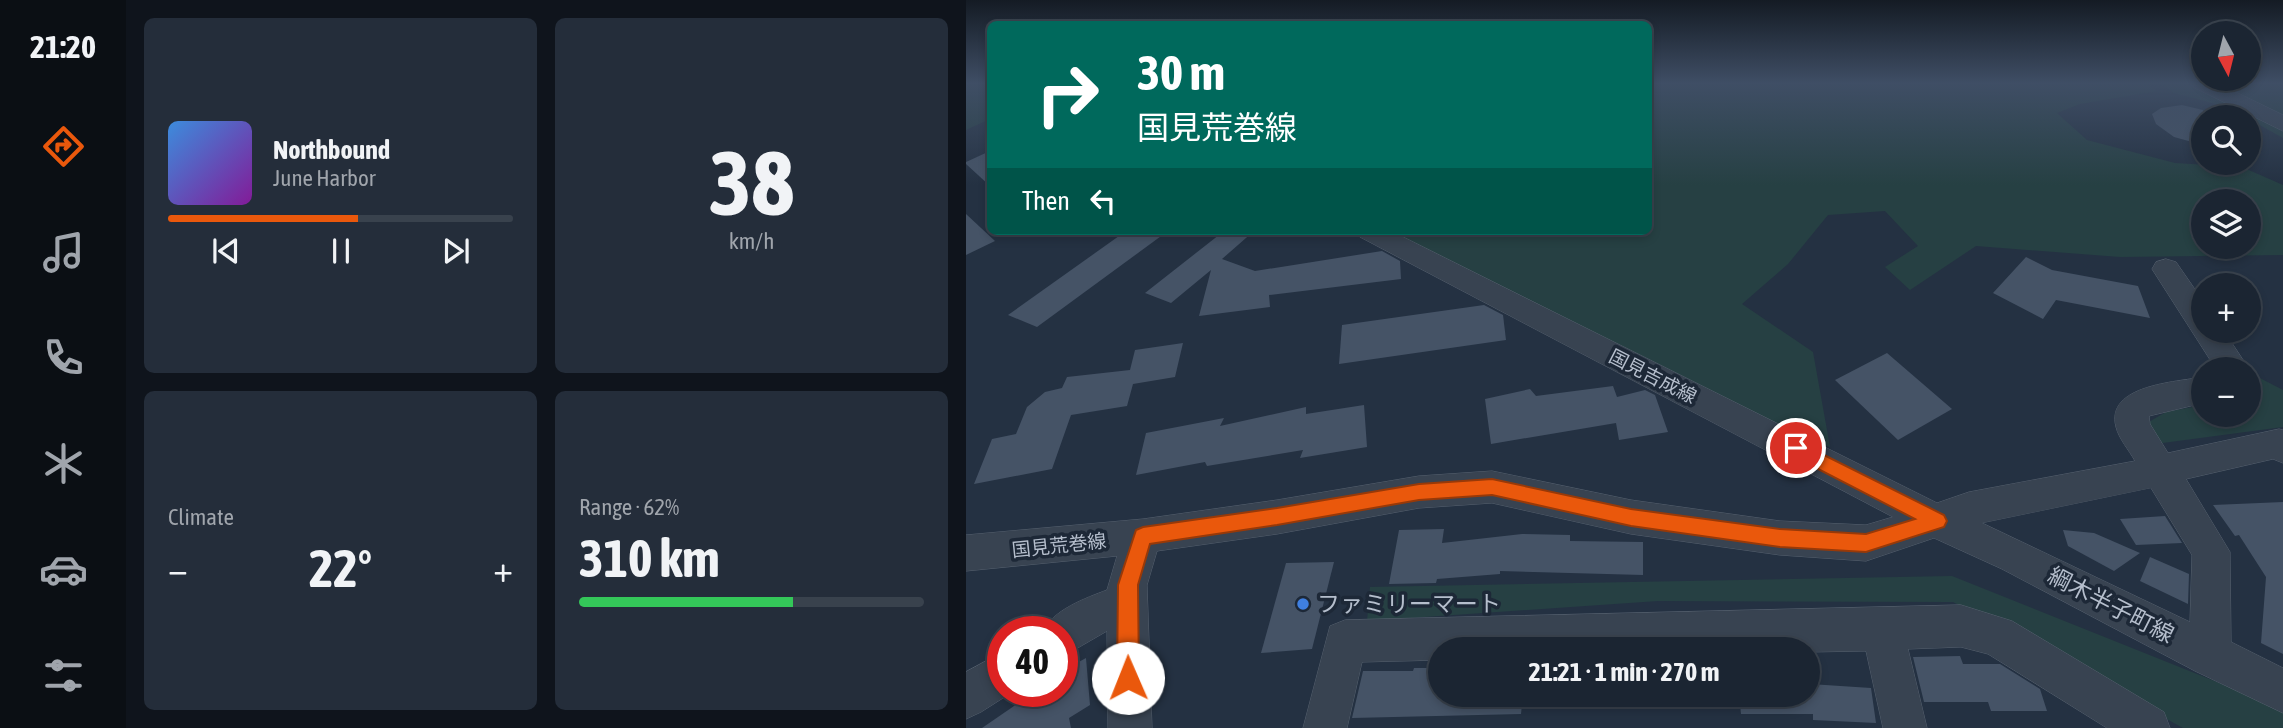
<!DOCTYPE html>
<html lang="en">
<head>
<meta charset="utf-8">
<style>
	body { margin:0; font-family:"Asap Condensed","Noto Sans JP",sans-serif; background:#242d3a; color:#f1f3f6; height:100vh; display:flex; flex-direction:column; font-size:26px; white-space:nowrap }
	* { box-sizing:border-box; margin:0 }
	p { font-size:23px; color:#a0a5ac }
	.icon { flex:none; width:38px; height:38px; fill:none; stroke:currentColor; stroke-width:2; stroke-linecap:round; stroke-linejoin:round }
	.map { position:relative; flex:1; overflow:hidden }
	.details { display:flex; flex-direction:column; gap:18px; padding:18px; background:#0f141c; width:840px }
	.details>* { flex:none }
	.hud { position:absolute; left:21px; top:21px; width:665px; height:214px; border-radius:10px; box-shadow:0 4px 10px #0003,0 0 0 2px #39424d; background:#00695c; color:#fff; overflow:hidden }
	.needle { width:46px; rotate:173deg }
	.tools { position:absolute; left:1225px; top:21px; display:grid; gap:14px }
	.tools a { display:grid; place-items:center; width:70px; height:70px; border-radius:50%; background:#1b2532; box-shadow:0 4px 10px #0003,0 0 0 2px #39424d; font-size:35px }
	.speed { position:absolute; left:21px; top:616px; display:flex; gap:14px; font-size:35px; font-weight:700; text-align:center }
	.speed>* { display:grid; place-content:center; width:91px; height:91px; border-radius:50%; background:#1b2532; box-shadow:0 4px 10px #0003,0 0 0 2px #39424d; line-height:1 }
	.speed .limit { border:10px solid #d22; background:#fff; color:#111 }
	.pin { position:absolute; display:grid; place-items:center; width:60px; height:60px; color:#fff; margin:-30px; border:4px solid #fff; border-radius:50%; box-shadow:0 2px 7px #0007 }
	.me { position:absolute; width:77px; margin:-38px; rotate:359deg; stroke-linejoin:round; filter:drop-shadow(0 0 5px #0008) }
	.turn { display:flex; align-items:center; gap:24px; height:147px; padding:0 35px; font-size:32px }
	.turn .icon { width:91px; height:91px; stroke-width:2.5 }
	.turn b { display:block; font-size:49px; line-height:60px }
	.then { display:flex; align-items:center; height:66px; padding:0 35px; background:#0003; gap:14px; font-size:26px }
	.big { font-size:52px; font-weight:700; line-height:1.1 }
	.details .tile { flex:1; display:flex; flex-direction:column; justify-content:center; gap:10px; min-width:0; padding:0 24px; border-radius:10px; background:#242d3a }
	.details .dial { align-items:center; gap:0 }
	.dial b { font-size:91px; line-height:1 }
	.song { display:flex; align-items:center; gap:21px }
	.cover { width:84px; height:84px; border-radius:10px; background:linear-gradient(135deg,hsl(210 70% 55%),hsl(290 70% 35%)) }
	.played { height:7px; border-radius:4px; background:linear-gradient(90deg,#ea580c 55%,#39424d 55%) }
	.keys { display:flex; justify-content:space-around; direction:ltr }
	.heat { display:flex; justify-content:space-between; align-items:center; font-size:38px; direction:ltr }
	.charge { height:10px; border-radius:5px; background:linear-gradient(90deg,#34c759 62%,#39424d 0) }
	.details .tiles { flex:1; display:grid; gap:18px; grid-template-columns:repeat(2,1fr) }
	.trip { position:absolute; left:462px; top:637px; width:392px; height:70px; border-radius:35px; background:#1b2532; box-shadow:0 4px 10px #0003,0 0 0 2px #39424d; font-weight:700; line-height:70px; text-align:center }
	main { display:flex; flex:1; min-height:0 }
	.tabs { display:flex; flex-direction:column; width:126px; justify-content:space-around; align-items:center; background:#0b0f14; color:#a0a5ac }
	.tabs .icon { width:49px; height:49px }
	.tabs .active { color:#ea580c }
	.tabs b { font-size:32px; color:#f1f3f6 }
	.map>svg:first-child { display:block }
</style>
</head>
<body>
<main>
<nav class="tabs">
<b>21:20</b>
<svg class="icon active" aria-label="directions" viewBox="0 0 24 24"><path d="M12 3l9 9-9 9-9-9zM9 14v-3h6M13 9l2 2-2 2"/></svg>
<svg class="icon" aria-label="music" viewBox="0 0 24 24"><path d="M9 18V5l10-2v13"/><circle cx="6" cy="18" r="3"/><circle cx="16" cy="16" r="3"/></svg>
<svg class="icon" aria-label="phone" viewBox="0 0 24 24"><path d="M5 4h4l2 5-3 2q2 4 5 5l2-3 5 2v4C11 20 4 13 5 4z"/></svg>
<svg class="icon" aria-label="climate" viewBox="0 0 24 24"><path d="M12 3v18M4 7l16 10M4 17L20 7"/></svg>
<svg class="icon" aria-label="car" viewBox="0 0 24 24"><path d="M5 17H2v-5l4-1 3-4h7l3 4 3 1v5h-3M9 17h6M6 11h13"/><circle cx="7" cy="17" r="2"/><circle cx="17" cy="17" r="2"/></svg>
<svg class="icon" aria-label="filters" viewBox="0 0 24 24"><path d="M4 7h16M4 17h16"/><circle cx="9" cy="7" r="2"/><circle cx="15" cy="17" r="2"/></svg>
</nav>
<section class="details">
<div class="tiles">
<div class="tile">
<div class="song"><i class="cover"></i><div><b>Northbound</b><p>June Harbor</p></div></div>
<div class="played"></div>
<div class="keys"><svg class="icon" aria-label="previous" viewBox="0 0 24 24"><path d="M18 5L8 12l10 7zM5 5v14"/></svg><svg class="icon" aria-label="pause" viewBox="0 0 24 24"><path d="M8 5v14M16 5v14"/></svg><svg class="icon" aria-label="next" viewBox="0 0 24 24"><path d="M6 5l10 7-10 7zM19 5v14"/></svg></div>
</div>
<div class="tile dial"><b>38</b><p>km/h</p></div>
<div class="tile"><p>Climate</p>
<div class="heat"><a>−</a><b class="big">22°</b><a>+</a></div>
</div>
<div class="tile"><p>Range · 62%</p><b class="big">310 km</b><div class="charge"></div></div>
</div>
</section>
<div class="map">
<svg width="1317" height="728" viewBox="0 0 1317 728">
	<rect width="100%" height="100%" fill="#243142"/>
	<g fill="#264043" fill-rule="evenodd">
		<polygon points="0,83 24,83 24,119 0,130"/>
		<path d="M 683,83 L 1180,83 L 1191,91 L 1114,104 L 1091,113 L 1121,140 L 1209,163 L 1276,167 L 1317,185 L 1317,255 L 1154,257 L 1010,246 L 944,290 L 919,267 L 952,246 L 919,211 L 862,215 L 822,264 L 776,304 L 847,352 L 864,447 L 834,438 L 423,231 L 682,231 ZM 1237,201 L 1283,201 L 1283,247 L 1237,247 Z"/>
		<polygon points="1194,83 1222,83 1317,129 1317,138 1261,107 1208,93"/>
		<polygon points="1244,83 1317,83 1317,119"/>
		<polygon points="1288,375 1317,390 1317,427 1189,444 1181,423 1200,412 1237,405 1237,415 1283,415 1283,382"/>
		<polygon points="986,576 1296,700 1317,711 1317,728 1217,728 987,602 692,601 401,621 404,587"/>
	</g>
	<g fill="#455366">
		<polygon points="1216,105 1237,110 1237,145 1208,137 1190,124 1186,114 1195,108"/>
		<polygon points="24,151 24,186 0,164 0,162"/>
		<polygon points="0,214 29,241 0,255"/>
		<polygon points="160,231 202,231 71,327 42,315"/>
		<polygon points="258,231 288,231 256,259 289,271 416,251 434,261 435,279 303,295 304,307 233,316 245,270 205,303 179,293"/>
		<polygon points="1060,257 1086,270 1172,286 1184,318 1090,300 1077,319 1027,293"/>
		<polygon points="518,305 537,315 540,340 373,364 376,325"/>
		<polygon points="217,343 209,377 167,384 161,406 105,415 86,469 8,484 26,439 50,434 61,407 79,392 96,388 101,377 164,370 169,350"/>
		<polygon points="921,353 986,409 932,440 869,380"/>
		<polygon points="647,386 651,397 679,390 689,395 702,432 653,440 650,423 525,444 519,399 564,389 570,396"/>
		<polygon points="398,405 401,447 334,458 337,450 241,466 239,462 170,475 180,433 258,418 254,426 340,407 340,414"/>
		<polygon points="1317,502 1317,654 1295,643 1300,577 1273,535 1269,536 1247,505"/>
		<polygon points="1199,516 1216,543 1170,545 1154,519"/>
		<polygon points="478,529 476,543 556,534 604,535 604,541 677,542 677,575 534,571 534,574 471,579 470,583 423,584 433,530"/>
		<polygon points="1097,530 1128,533 1174,553 1148,571 1102,546"/>
		<polygon points="1184,557 1223,574 1222,604 1174,581"/>
		<polygon points="368,562 346,649 295,653 320,563"/>
		<polygon points="994,656 997,664 1034,664 1074,689 1081,711 1025,711 1022,702 958,702 947,657"/>
		<polygon points="120,658 124,705 103,718 105,728 16,728 70,691 96,691 96,671"/>
		<polygon points="448,668 474,668 474,695 557,695 555,714 386,718 397,671 447,671"/>
		<polygon points="844,684 905,688 910,723 847,720 847,714 775,714 773,695 845,695"/>
	</g>
	<g fill="none" stroke-linecap="round" stroke-linejoin="round">
		<defs>
			<g id="minor">
				<polygon points="1223,83 1251,83 1317,115 1317,131 1227,87"/>
				<path d="M 390,231 L 425,231 L 971,503 L 1003,492 L 1169,461 C 1163,450 1153,439 1150,427 C 1139,385 1210,382 1237,377 L 1237,403 L 1183,416 L 1184,424 L 1202,453 L 1313,429 L 1317,430 L 1317,463 L 1307,459 L 1220,479 L 1264,552 L 1265,642 L 1317,668 L 1317,713 L 1229,671 L 1036,569 L 968,538 L 900,561 L 814,555 L 665,534 L 526,503 L 453,508 L 311,534 L 191,551 L 181,585 L 186,728 L 142,728 L 141,631 L 96,657 L 96,632 L 77,632 C 86,610 120,598 141,590 L 151,556 L 0,571 L 0,535 L 177,519 L 311,500 L 453,476 L 526,471 L 665,500 L 814,521 L 900,525 L 927,517 L 394,237 ZM 1185,488 L 1226,555 L 1224,622 L 1016,523 Z"/>
				<polygon points="1200,259 1210,262 1237,301 1237,331 1258,331 1283,369 1250,369 1186,269 1190,262"/>
				<polygon points="995,605 1046,621 1198,712 1204,728 1141,728 1022,654 995,647 942,649 961,728 917,728 900,651 842,652 842,649 474,649 474,660 396,662 381,728 337,728 364,626 379,620"/>
				<polygon points="37,652 37,691 48,691 15,712 0,719 0,672"/>
			</g>
		</defs>
		<use href="#minor" stroke="#56616f" stroke-width="1"/>
		<use href="#minor" fill="#384351" fill-rule="evenodd"/>
	</g>
	<linearGradient id="sky" x2="0" y2="1"><stop stop-color="#141b24"/><stop offset="0.45" stop-color="#3f4e65"/><stop offset="1" stop-color="#3f4e65" stop-opacity="0"/></linearGradient>
	<rect width="1317" height="185" fill="url(#sky)"/>
	<polygon fill="#ea580c" stroke="#983908" stroke-width="2" points="830,441 978,515 981,521 978,527 900,552 814,547 665,526 526,495 453,500 311,525 184,544 172,585 173,678 170,685 162,688 155,685 151,678 152,585 168,536 170,530 177,527 311,508 453,484 526,479 665,509 814,529 900,534 949,519 823,454 821,448 823,443"/>
	<circle fill="#3f7fe0" stroke="#1d2837" stroke-width="2.5" cx="337" cy="604" r="7"/>
	<g text-anchor="middle" dominant-baseline="central" stroke-width="7" stroke-linejoin="round" paint-order="stroke">
		<g font-size="19" fill="#b5becc" stroke="#1d2837">
			<text transform="translate(687 376) rotate(27)">国見吉成線</text>
			<text transform="translate(93 545) rotate(-6)">国見荒巻線</text>
		</g>
		<g font-size="23" fill="#b5becc" stroke="#1d2837" text-anchor="start">
			<text x="351" y="604">ファミリーマート</text>
		</g>
		<g font-size="23" fill="#b5becc" stroke="#1d2837">
			<text transform="translate(1145 605) rotate(27)">綱木半子町線</text>
		</g>
	</g>
</svg>
<div class="tools">
<a><svg class="needle" viewBox="-14 -14 28 28"><path d="M0-13l5 13h-10z" fill="#e53935"/><path d="M0 13l5-13h-10z" fill="#a0a5ac"/></svg></a>
<a><svg class="icon" aria-label="search" viewBox="0 0 24 24"><circle cx="10" cy="10" r="6"/><path d="M15 15l6 6"/></svg></a>
<a><svg class="icon" aria-label="layers" viewBox="0 0 24 24"><path d="M12 4l9 5-9 5-9-5zM3 14l9 5 9-5"/></svg></a>
<a>+</a>
<a>−</a>
</div>
<div class="speed"><div class="limit">40</div></div>
<div class="pin" style="left:830px;top:448px;background:#d93025"><svg class="icon" aria-label="arrive" viewBox="0 0 24 24"><path d="M6 21V4h12l-3 4 3 4H6"/></svg></div>
<svg class="me" style="left:162px;top:678px" viewBox="-20 -20 40 40"><circle r="19" fill="#fff"/><path d="M0-13L10 11 0 6-10 11z" fill="#ea580c"/></svg>
<div class="trip">21:21 · 1 min · 270 m</div>
<div class="hud">
<div class="turn"><svg class="icon" aria-label="right" viewBox="0 0 24 24"><path d="M7 20v-9h11M14 6l5 5-5 5"/></svg><div><b>30 m</b>国見荒巻線</div></div>
<div class="then">Then<svg class="icon" aria-label="left" viewBox="0 0 24 24"><path d="M17 20v-9H6M10 6l-5 5 5 5"/></svg></div>
</div>
</div>
</main>
</body>
</html>
